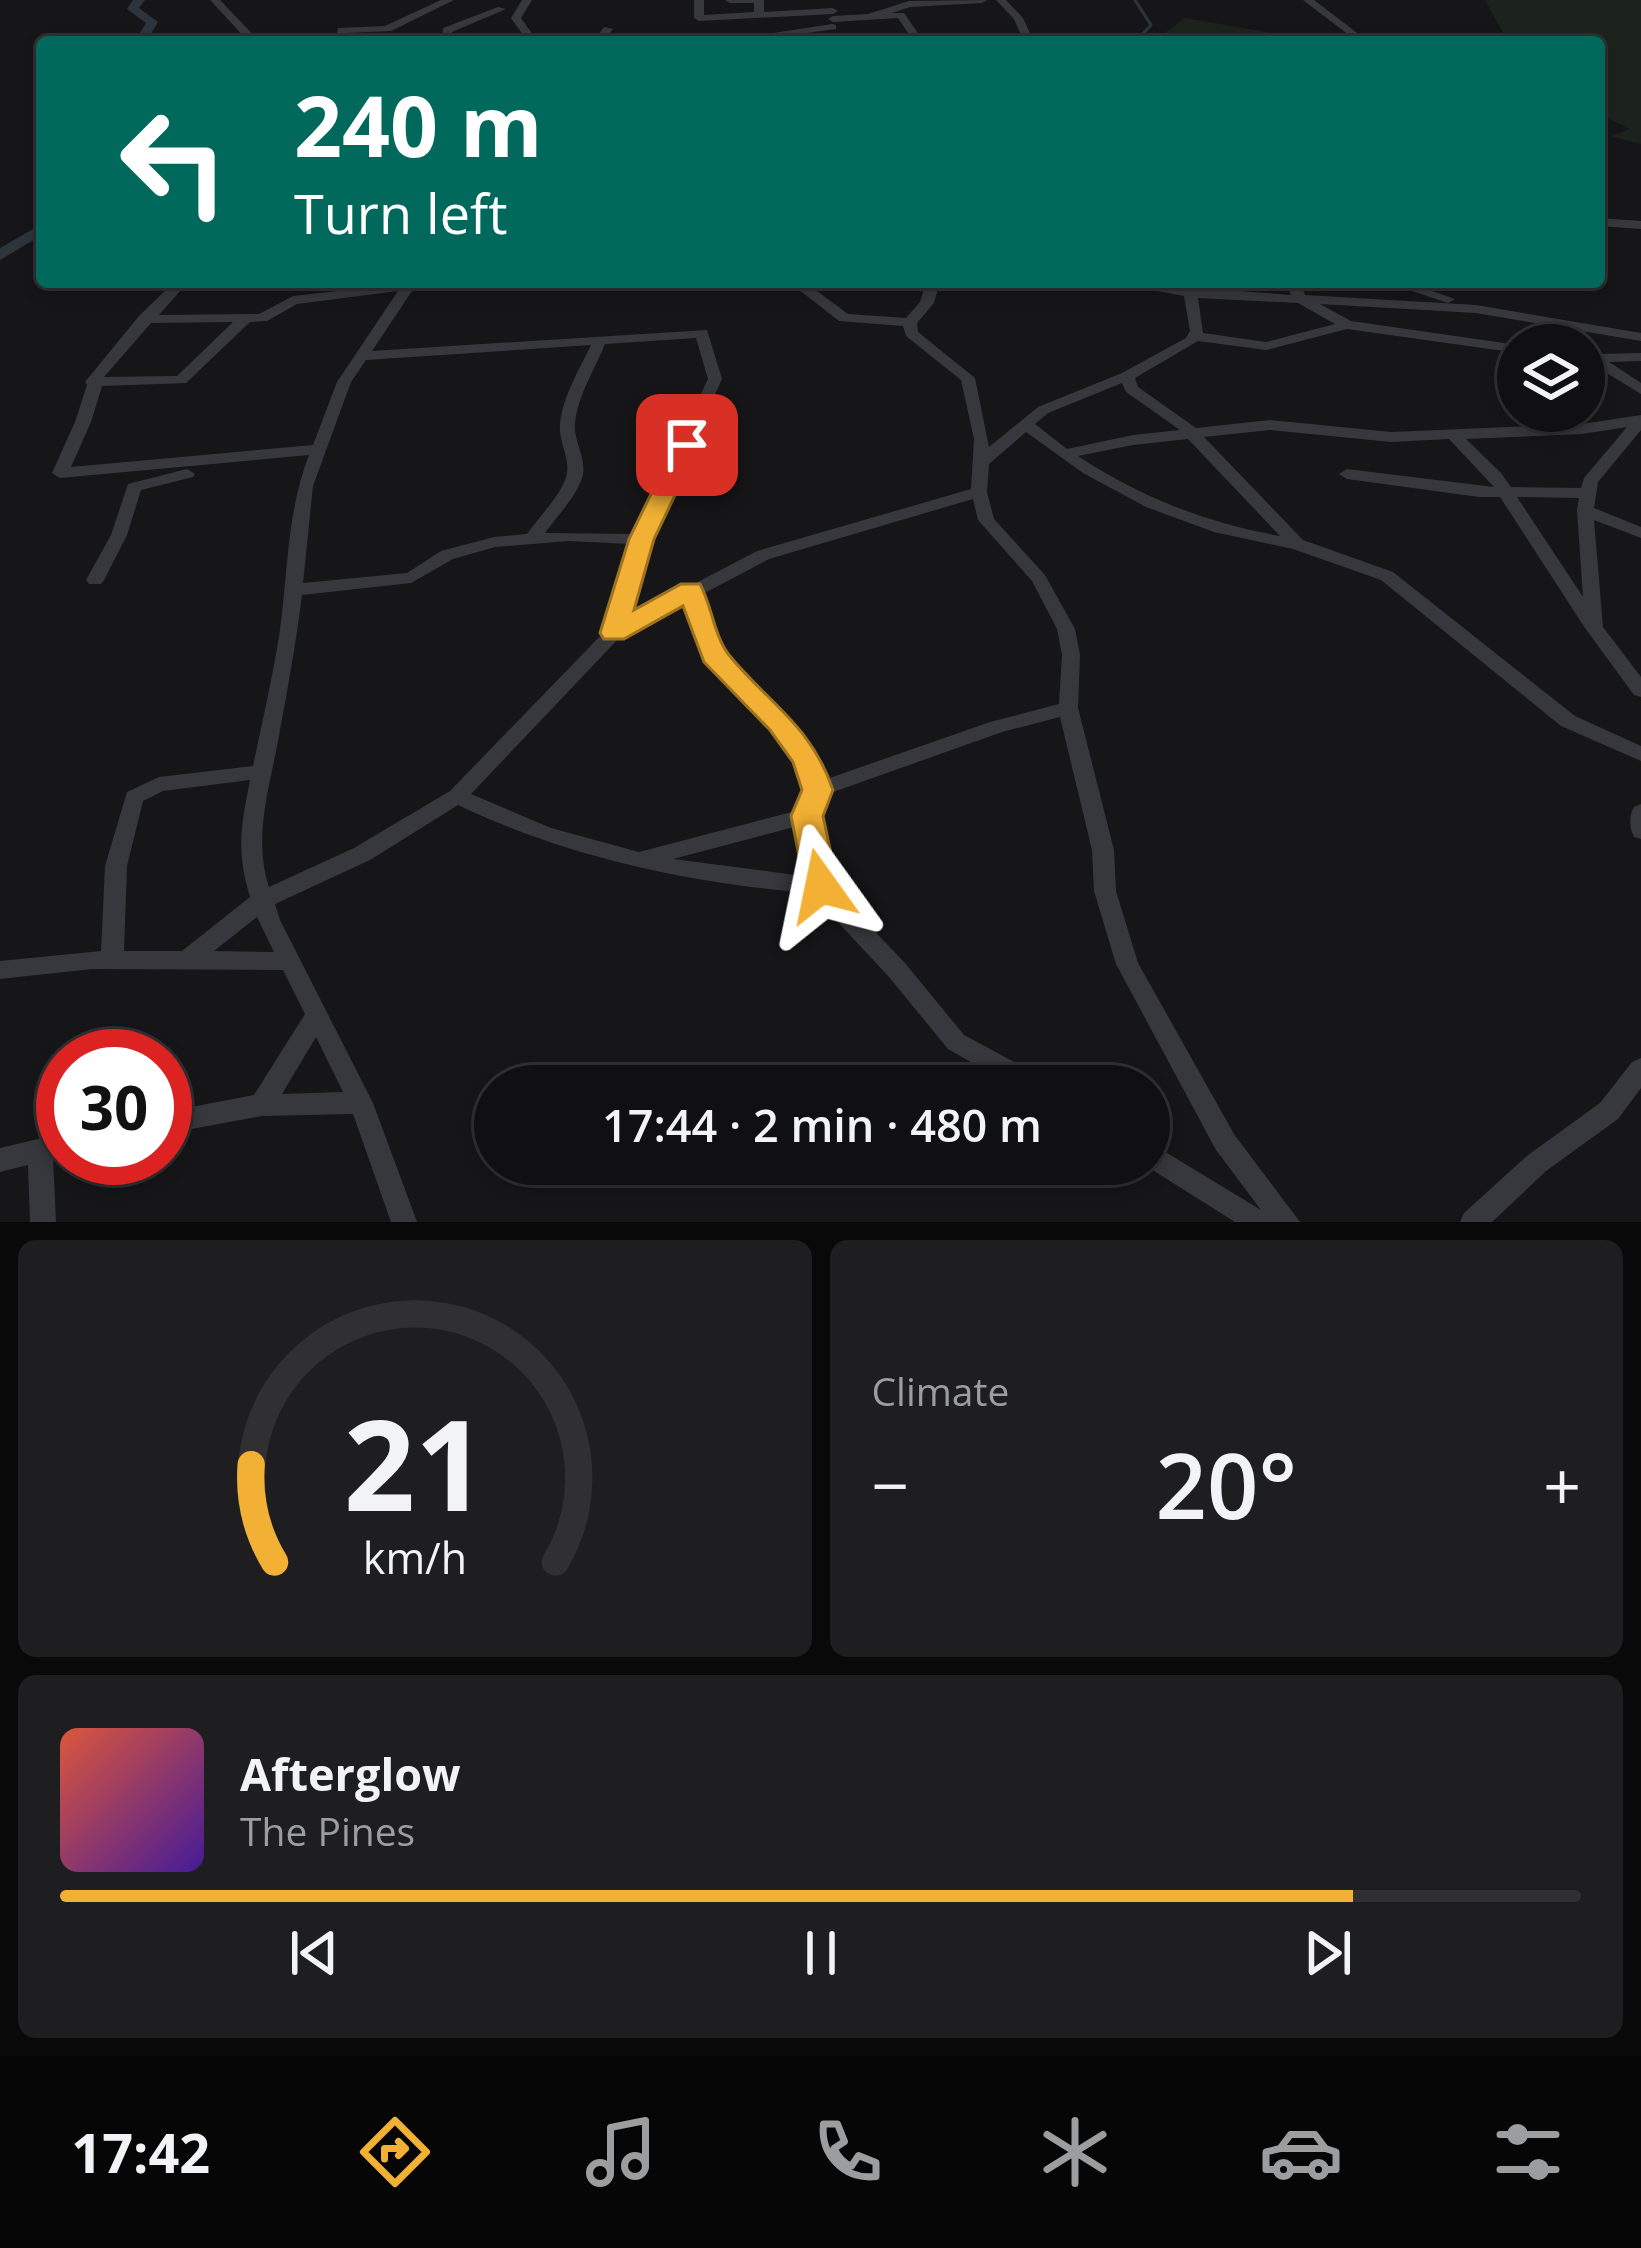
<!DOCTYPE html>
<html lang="en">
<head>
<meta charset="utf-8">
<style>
	body { margin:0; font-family:"Open Sans",sans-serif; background:#1e1e20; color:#f1f3f6; height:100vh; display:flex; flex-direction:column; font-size:45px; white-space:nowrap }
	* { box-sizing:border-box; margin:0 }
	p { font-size:39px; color:#9c9d9f }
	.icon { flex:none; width:66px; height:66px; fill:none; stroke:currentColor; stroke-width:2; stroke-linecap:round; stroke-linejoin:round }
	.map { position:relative; height:1222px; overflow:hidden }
	.panel { display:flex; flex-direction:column; gap:18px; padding:18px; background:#09090a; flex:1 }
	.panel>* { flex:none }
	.banner { position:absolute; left:36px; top:36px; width:1569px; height:252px; border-radius:12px; box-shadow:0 6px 18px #0003,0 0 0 3px #303032; background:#00695c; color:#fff; overflow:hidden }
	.controls { position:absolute; left:1497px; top:324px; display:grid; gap:24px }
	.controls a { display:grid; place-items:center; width:108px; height:108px; border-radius:50%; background:#101012; box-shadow:0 6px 18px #0003,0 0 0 3px #303032; font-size:60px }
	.speed { position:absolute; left:36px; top:1029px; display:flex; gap:24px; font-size:60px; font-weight:700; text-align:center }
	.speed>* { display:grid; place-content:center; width:156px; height:156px; border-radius:50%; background:#101012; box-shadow:0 6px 18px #0003,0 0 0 3px #303032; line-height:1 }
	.speed .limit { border:18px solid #d22; background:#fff; color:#111 }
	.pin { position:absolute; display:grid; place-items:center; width:102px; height:102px; color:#fff; margin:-51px; border-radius:24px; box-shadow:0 6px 18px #0006 }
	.me { position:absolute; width:132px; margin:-66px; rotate:348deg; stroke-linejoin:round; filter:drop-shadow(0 0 9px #0008) }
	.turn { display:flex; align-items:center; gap:42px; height:252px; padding:0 60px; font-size:54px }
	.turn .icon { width:156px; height:156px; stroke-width:2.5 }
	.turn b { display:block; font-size:84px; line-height:102px }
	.big { font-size:90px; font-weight:600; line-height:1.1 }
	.panel .widget { flex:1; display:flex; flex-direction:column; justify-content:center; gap:18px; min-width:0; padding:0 42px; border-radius:18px; background:#1e1e20 }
	.panel .dial { align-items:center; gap:0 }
	.dial svg { height:312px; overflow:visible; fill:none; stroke:#303032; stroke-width:7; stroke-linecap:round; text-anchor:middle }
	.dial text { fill:#f1f3f6; stroke:none }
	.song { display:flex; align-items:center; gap:36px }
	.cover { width:144px; height:144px; border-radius:18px; background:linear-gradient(135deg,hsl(10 70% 55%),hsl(260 70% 35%)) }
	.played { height:12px; border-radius:6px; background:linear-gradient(90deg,#f2b134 85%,#303032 85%) }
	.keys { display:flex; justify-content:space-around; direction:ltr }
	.heat { display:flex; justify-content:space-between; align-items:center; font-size:66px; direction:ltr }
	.panel .tiles { flex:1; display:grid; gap:18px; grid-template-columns:1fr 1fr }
	.widget:last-child { grid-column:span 2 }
	.trip { position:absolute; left:474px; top:1065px; width:696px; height:120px; border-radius:60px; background:#101012; box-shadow:0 6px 18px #0003,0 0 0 3px #303032; font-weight:600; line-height:120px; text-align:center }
	.menu { display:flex; height:192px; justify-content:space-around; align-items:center; background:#060607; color:#9c9d9f }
	.menu .icon { width:84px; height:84px }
	.menu .on { color:#f2b134 }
	.menu b { font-size:54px; color:#f1f3f6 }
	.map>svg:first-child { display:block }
</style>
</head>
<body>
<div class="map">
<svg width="1641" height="1222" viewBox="0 0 1641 1222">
	<rect width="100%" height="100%" fill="#161618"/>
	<g fill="#1c231d">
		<polygon points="1485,0 1641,0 1641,144 1610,136 1630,129 1599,114 1599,42 1508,42"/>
		<polygon points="1185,18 1306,39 1325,42 1153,42"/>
	</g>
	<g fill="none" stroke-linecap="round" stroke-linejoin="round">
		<polyline stroke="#2c353c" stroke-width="3" points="1135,0 1151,25 1135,42"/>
		<g fill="#2c353c" fill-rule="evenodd">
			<polygon points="133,0 145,0 139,8 158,22 146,42 134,42 146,23 127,9"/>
			<polygon points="42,224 42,235 0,260 0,248"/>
		</g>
		<g fill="#37383d" fill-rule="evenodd">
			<polygon points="210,0 220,0 260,42 249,42"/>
			<polygon points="441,0 454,0 391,31 347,33 345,42 335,42 338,28 385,26"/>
			<polygon points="522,0 532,0 521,18 538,42 528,42 511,18"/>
			<polygon points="694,0 704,0 704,15 754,12 754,3 730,3 725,0 764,0 764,12 833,8 838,11 833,14 699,21 694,18"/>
			<polygon points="987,0 982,3 910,7 892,13 904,13 924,42 914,42 898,18 833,22 828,19 833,16 868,14 909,1"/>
			<polygon points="996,0 1006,0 1023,18 1034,42 1024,42 1014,19"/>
			<polygon points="1303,0 1314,0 1369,42 1358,42"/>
			<polygon points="498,7 506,9 452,32 452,42 442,42 443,28"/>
			<polygon points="832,24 836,25 836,29 743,42 716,42"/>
			<polygon points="604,27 613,29 603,42 593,42"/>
			<polygon points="1599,218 1641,221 1641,229 1599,226"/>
			<path d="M 174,282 L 188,282 L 159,315 L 259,314 L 293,296 L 418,282 L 372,351 L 707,330 L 722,379 L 650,539 L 627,619 L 681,590 L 684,586 L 692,585 L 757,551 L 971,489 L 974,439 L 961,380 L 906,336 L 903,326 L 839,321 L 789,282 L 805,282 L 848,314 L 906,318 L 920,302 L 926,282 L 940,282 L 934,303 L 917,323 L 918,332 L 975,378 L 989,447 L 1038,407 L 1122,373 L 1186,338 L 1190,331 L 1184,296 L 1131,286 L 1124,282 L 1291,295 L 1286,282 L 1300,282 L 1305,295 L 1476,305 L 1641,333 L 1641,341 L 1476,313 L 1320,304 L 1351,321 L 1518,345 L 1518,353 L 1347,329 L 1266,350 L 1198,341 L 1135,378 L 1138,387 L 1196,428 L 1270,420 L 1391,432 L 1582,424 L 1641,415 L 1641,430 L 1598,482 L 1594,508 L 1641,527 L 1641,538 L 1594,520 L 1603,627 L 1641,677 L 1641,697 L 1634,695 L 1585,628 L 1500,497 L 1479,497 L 1347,479 L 1339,474 L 1347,469 L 1494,487 L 1449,439 L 1391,442 L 1270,430 L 1204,437 L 1303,540 L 1393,572 L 1575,716 L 1641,746 L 1641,761 L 1561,726 L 1381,580 L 1293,549 L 1214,532 L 1146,507 L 1083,473 L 1026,432 L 989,464 L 987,492 L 994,519 L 1045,575 L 1075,629 L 1080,655 L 1078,708 L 1114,850 L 1116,891 L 1138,963 L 1234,1134 L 1300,1222 L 1235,1222 L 1143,1164 L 1149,1164 L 1149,1142 L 1261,1210 L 1216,1150 L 1116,964 L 1094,891 L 1092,850 L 1060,717 L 1002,732 L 825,795 L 817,816 L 822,844 L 838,893 L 905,963 L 964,1035 L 1044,1078 L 1047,1086 L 1013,1086 L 948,1049 L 889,977 L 820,903 L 816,894 C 691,883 572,859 458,805 L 370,860 L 275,904 L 280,920 L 373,1103 L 417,1222 L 391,1222 L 353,1114 L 262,1116 L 165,1134 L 165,1112 L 254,1095 L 305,1014 L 283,970 L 92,969 L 0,979 L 0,961 L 101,951 L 105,866 L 127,792 L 159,777 L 253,766 C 262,723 272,680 279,637 C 288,577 286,514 309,455 L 60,478 L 52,473 L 75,422 L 87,385 L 85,382 L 139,316 ZM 398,291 L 337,382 L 313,445 L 71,467 L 91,422 L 102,386 L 186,383 L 250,322 L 267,321 L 297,304 ZM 1198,298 L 1298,303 L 1335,324 L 1266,342 L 1203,333 ZM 233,322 L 177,376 L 104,377 L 151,323 ZM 696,338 L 708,379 L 635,534 L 545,533 C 557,516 576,497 582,478 C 588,460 573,441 575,423 C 578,395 595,369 605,344 ZM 591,345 C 579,370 563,396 560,424 C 558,442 573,462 565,480 C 558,498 539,517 527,534 L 494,537 L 441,551 L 407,573 L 303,583 L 313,486 L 351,382 L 366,360 ZM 1122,383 L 1126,392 L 1180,430 L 1133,435 L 1067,449 L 1035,424 L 1048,413 ZM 1627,427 L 1584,478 L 1581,488 L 1511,487 L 1501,473 L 1466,439 L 1582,434 ZM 1188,439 L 1280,536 C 1207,523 1140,497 1078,456 L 1133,445 ZM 1517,497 L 1579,498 L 1577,510 L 1583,597 ZM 973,499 L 978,520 L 1032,581 L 1057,629 L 1062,655 L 1059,704 L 990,722 L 824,780 C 807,725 758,699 725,656 C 713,640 708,614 701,595 L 769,559 ZM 568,541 L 631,544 L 605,631 L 450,791 L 354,848 L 269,887 C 253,839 269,789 278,741 C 287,692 296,644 302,595 L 411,583 L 453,559 L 495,547 ZM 686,603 L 707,660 L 773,727 L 798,762 L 807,790 L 799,810 L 639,852 L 551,828 L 471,794 L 620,637 ZM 250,780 C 241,826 236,851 250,897 L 182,951 L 124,951 L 127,866 L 143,801 L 163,791 ZM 798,826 L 811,877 L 673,859 ZM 257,917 L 274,952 L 214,951 ZM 316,1037 L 343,1092 L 282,1094 Z"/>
			<polygon points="1385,282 1406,282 1455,299 1448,303"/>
			<polygon points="1584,348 1596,354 1641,353 1641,361 1609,362 1641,383 1641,394 1587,361 1584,358"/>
			<polygon points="187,469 195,474 193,477 141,490 127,535 104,580 101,584 89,584 86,580 111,535 128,484"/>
			<path d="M 1641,804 L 1641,839 L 1634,837 C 1629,828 1629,815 1634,807 Z"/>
			<polygon points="1641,1058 1641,1088 1618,1119 1546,1171 1492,1222 1460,1222 1464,1213 1528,1155 1600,1103 1632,1062"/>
			<polygon points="63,1133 63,1155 53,1158 56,1222 30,1222 28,1165 0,1172 0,1148"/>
		</g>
	</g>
	<path fill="#f2b134" stroke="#9d7322" stroke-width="3" d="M 687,437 L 699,445 L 654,539 L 634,610 L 681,584 L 700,584 C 712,606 714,636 729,655 C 769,704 811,725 833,790 L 823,816 L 838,886 L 833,895 L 821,898 L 809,895 L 805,886 L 791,816 L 802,790 L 793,762 L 770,730 L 704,662 L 683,606 L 624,639 L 604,639 L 600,633 L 629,539 L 675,445 Z"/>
</svg>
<div class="controls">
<a><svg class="icon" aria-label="layers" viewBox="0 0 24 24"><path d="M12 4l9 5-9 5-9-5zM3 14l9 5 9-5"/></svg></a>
</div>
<div class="speed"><div class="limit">30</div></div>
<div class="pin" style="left:687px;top:445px;background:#d93025"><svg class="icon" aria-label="arrive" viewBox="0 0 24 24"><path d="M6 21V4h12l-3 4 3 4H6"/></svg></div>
<svg class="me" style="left:821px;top:886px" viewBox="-20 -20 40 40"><path d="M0-17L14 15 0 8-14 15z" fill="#f2b134" stroke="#fff" stroke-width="4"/></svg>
<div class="trip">17:44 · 2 min · 480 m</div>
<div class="banner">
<div class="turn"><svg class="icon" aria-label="left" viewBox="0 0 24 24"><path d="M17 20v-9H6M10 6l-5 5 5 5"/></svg><div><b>240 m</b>Turn left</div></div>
</div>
</div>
<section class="panel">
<div class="tiles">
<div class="widget dial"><svg viewBox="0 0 100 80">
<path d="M14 69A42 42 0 1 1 86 69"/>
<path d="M14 69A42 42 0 0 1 8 44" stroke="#f2b134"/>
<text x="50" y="56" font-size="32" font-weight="700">21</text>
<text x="50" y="72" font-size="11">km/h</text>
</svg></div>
<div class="widget"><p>Climate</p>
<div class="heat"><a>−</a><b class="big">20°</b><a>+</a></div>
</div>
<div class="widget">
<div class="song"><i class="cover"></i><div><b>Afterglow</b><p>The Pines</p></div></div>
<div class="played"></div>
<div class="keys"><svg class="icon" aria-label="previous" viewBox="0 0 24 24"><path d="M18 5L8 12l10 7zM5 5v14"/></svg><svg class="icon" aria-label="pause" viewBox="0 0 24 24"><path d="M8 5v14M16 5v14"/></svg><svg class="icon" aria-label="next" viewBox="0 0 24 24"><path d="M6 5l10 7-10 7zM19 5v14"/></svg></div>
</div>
</div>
</section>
<nav class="menu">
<b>17:42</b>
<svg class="icon on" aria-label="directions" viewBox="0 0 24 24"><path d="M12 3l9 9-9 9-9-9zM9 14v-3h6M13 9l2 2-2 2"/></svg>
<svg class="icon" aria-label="music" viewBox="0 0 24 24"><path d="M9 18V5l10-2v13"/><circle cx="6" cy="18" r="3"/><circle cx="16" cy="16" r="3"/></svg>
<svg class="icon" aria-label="phone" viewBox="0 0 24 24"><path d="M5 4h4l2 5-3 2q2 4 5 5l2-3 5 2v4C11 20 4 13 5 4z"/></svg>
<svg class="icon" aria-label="climate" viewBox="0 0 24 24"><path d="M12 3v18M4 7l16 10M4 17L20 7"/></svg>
<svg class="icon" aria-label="car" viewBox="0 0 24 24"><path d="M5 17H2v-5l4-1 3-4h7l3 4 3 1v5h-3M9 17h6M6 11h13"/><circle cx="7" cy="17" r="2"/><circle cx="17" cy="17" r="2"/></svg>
<svg class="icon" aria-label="filters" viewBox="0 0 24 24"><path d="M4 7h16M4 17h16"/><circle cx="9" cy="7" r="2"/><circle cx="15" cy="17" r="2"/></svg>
</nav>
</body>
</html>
